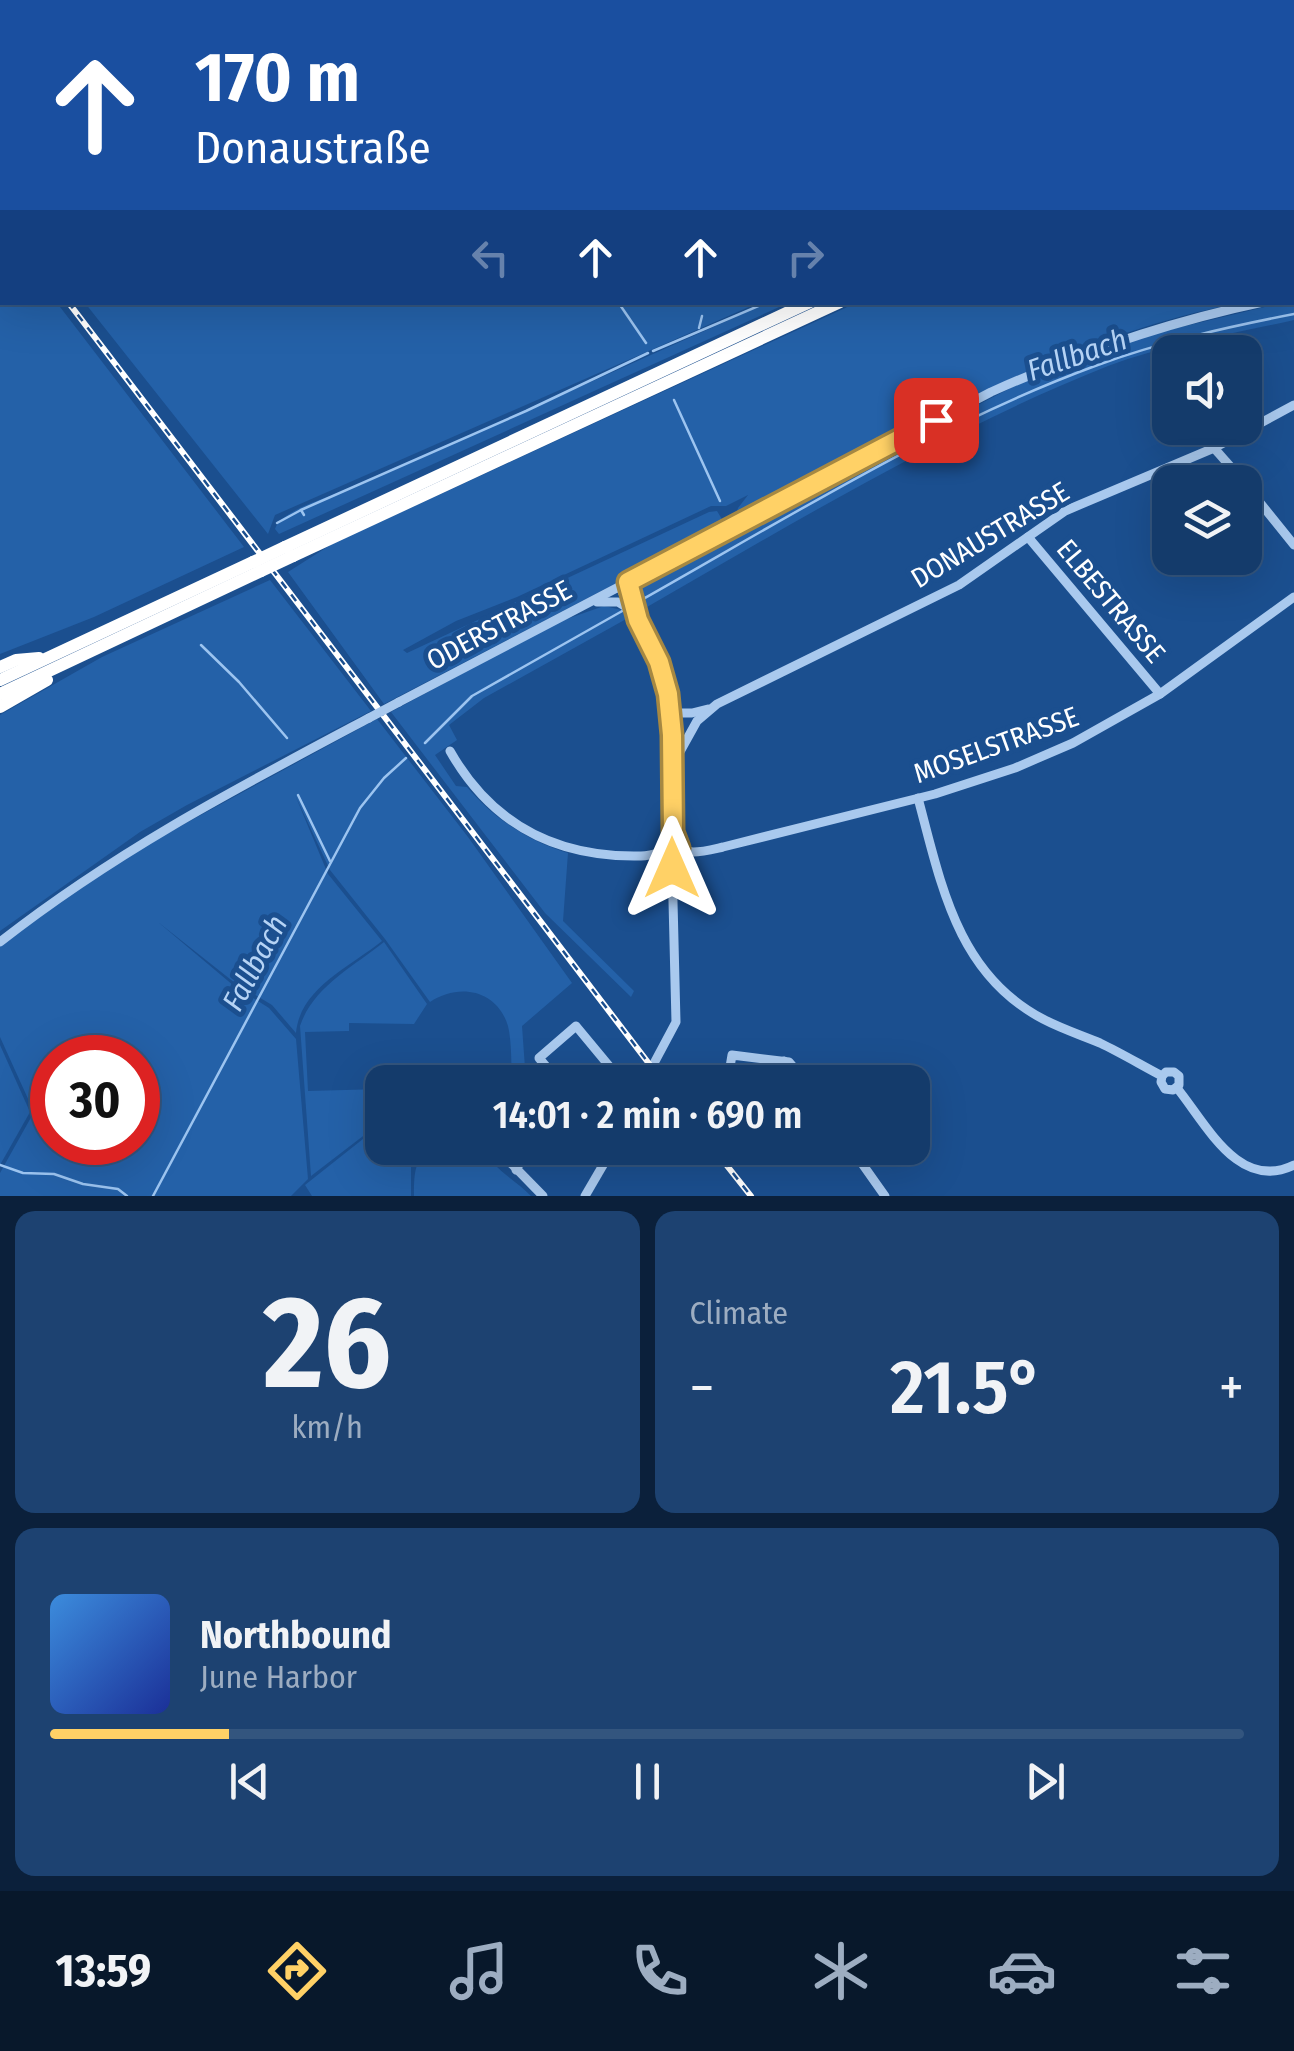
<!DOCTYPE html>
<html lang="en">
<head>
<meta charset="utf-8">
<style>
	body { margin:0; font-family:"Fira Sans Condensed",sans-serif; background:#1d4271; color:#f1f3f6; height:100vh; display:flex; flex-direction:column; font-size:38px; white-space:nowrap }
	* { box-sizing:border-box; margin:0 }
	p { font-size:32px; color:#9dadc1 }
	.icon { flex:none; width:55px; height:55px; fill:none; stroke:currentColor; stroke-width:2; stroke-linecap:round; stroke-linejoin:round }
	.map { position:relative; height:1196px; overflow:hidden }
	.side { display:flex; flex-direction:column; gap:15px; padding:15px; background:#0b203b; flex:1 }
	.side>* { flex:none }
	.top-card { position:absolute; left:0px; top:0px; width:1295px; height:305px; box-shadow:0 10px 40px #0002,0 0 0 2px #33557e; background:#1a4fa0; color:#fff; overflow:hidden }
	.tools { position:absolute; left:1152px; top:335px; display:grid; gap:20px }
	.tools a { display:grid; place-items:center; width:110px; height:110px; border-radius:20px; background:#143b6b; box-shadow:0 10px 40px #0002,0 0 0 2px #33557e; font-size:50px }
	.speed { position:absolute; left:30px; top:1035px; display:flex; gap:20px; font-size:50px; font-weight:700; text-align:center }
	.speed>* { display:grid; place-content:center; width:130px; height:130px; border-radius:50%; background:#143b6b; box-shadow:0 10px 40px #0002,0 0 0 2px #33557e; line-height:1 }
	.speed .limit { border:15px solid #d22; background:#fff; color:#111 }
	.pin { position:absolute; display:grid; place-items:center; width:85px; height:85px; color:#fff; margin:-42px; border-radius:20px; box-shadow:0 5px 15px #0006 }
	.me { position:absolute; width:110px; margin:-55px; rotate:0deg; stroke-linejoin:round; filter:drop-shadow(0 0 8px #0008) }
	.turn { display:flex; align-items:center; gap:35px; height:210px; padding:0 30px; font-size:45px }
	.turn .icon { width:130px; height:130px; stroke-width:2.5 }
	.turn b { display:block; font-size:70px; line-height:85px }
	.lanes { display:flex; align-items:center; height:95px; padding:0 30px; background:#0003; justify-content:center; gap:50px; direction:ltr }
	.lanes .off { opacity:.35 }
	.big { font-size:75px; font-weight:600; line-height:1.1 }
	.side .widget { flex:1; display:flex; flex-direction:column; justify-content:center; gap:15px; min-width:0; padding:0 35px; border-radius:20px; background:#1d4271 }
	.side .dial { align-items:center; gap:0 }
	.dial b { font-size:130px; line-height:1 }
	.song { display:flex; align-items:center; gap:30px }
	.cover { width:120px; height:120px; border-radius:15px; background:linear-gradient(135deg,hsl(210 70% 55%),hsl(230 70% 35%)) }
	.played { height:10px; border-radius:5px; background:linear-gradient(90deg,#ffd166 15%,#33557e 15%) }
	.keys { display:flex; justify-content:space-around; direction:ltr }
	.heat { display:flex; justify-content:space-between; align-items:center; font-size:55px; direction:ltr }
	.side .tiles { flex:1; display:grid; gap:15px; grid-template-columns:1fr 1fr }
	.widget:last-child { grid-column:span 2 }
	.trip { position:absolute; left:365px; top:1065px; width:565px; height:100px; border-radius:20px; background:#143b6b; box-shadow:0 10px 40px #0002,0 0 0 2px #33557e; font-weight:600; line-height:100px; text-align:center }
	.tab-bar { display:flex; height:160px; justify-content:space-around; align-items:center; background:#08182b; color:#9dadc1 }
	.tab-bar .icon { width:70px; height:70px }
	.tab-bar .selected { color:#ffd166 }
	.tab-bar b { font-size:45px; color:#f1f3f6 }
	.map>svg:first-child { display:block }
</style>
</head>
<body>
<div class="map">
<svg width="1294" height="1196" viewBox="0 0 1294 1196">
	<rect width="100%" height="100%" fill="#1b4f8f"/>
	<g fill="#2461a8" fill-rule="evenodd">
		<polygon points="0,0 994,0 2,2 2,199"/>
		<polygon points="0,228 2,302 57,303 244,547 94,617 0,654"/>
		<path d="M 1294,300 L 1294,320 C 1233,334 1167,344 1108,366 C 947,430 797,521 647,607 C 640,595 639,585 648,575 L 1040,373 L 1135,338 Z"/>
		<path d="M 769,302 L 788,303 L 279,534 L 275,529 C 281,509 336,495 356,487 Z"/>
		<polygon points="85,303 758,303 275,515 268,534"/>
		<path d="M 856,303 L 1239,303 C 1058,338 896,436 734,521 L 738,508 L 748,495 L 726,506 L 711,506 L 517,597 L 456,621 L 403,650 L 407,653 L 709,512 L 717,511 L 726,526 L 384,704 L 288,572 L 332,544 Z"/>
		<polygon points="270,580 371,711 187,805 140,832 0,931 0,715 102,657"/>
		<path d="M 604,606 L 622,610 L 628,618 L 484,698 L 449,725 L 457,740 L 435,755 L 456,786 L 467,787 C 494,819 529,841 568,853 L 563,921 L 634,991 L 631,997 L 545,913 L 391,712 L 558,622 Z"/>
		<path d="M 377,719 L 468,837 L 572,983 L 522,1026 L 526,1082 L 512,1082 C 511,1065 512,1043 508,1026 C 497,989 458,983 430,1002 L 385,939 L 330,870 L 295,795 L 328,874 L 382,941 C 350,967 300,988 296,1033 L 272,1005 L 235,983 L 158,922 L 234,986 L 269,1008 L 296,1039 L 308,1179 L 291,1196 L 0,1196 L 0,1173 L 34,1112 L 0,1037 L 0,945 L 133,852 ZM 52,1058 L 138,1058 L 138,1142 L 52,1142 Z"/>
		<path d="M 384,942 L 427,1004 L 414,1024 L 349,1023 L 349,1031 L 305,1032 L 308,1091 L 382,1089 L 382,1127 L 367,1133 L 311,1176 L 300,1026 C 313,987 353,967 384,942 Z"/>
		<polygon points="0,1045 30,1112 0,1165"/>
		<polygon points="382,1130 382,1148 422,1148 411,1167 411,1196 312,1196 305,1185 368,1135"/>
		<path d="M 428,1148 L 485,1148 C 488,1166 517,1181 531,1196 L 414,1196 C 414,1176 414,1162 428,1148 Z"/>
	</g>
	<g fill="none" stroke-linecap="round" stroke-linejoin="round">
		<g stroke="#9cc4f0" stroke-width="2.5">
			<polyline points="484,2 484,0"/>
			<polyline points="618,302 646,343"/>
			<polyline points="699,328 702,316"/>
			<polyline points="653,351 768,302"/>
			<polyline points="674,400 720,501"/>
			<polyline points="301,510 526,411 648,353"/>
			<polyline points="277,523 301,510 304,515"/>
			<path d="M 636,603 C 782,521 937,424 1095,366 C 1160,342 1227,327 1294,314"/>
			<polyline points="201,645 239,682 287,738"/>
			<polyline points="425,743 472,696 624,610"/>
			<polyline points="298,795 330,861"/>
			<polyline points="0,1165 23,1173 54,1174 83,1184 118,1189 127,1196"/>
			<polyline points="153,1196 360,808 384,778 406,758"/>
		</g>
		<g stroke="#a9c9ee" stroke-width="9">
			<polyline points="1292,297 1294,297"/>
			<polyline points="1214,448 1244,482"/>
			<polyline points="1245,484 1294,545"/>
			<polyline points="1028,537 1160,694"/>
			<polyline points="629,583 638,619"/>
			<path d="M 620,587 C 636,623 659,653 667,693 C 676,732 663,821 679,847"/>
			<polyline points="597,602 618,602 629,609"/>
			<path d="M 399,702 L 991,392 C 1078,353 1168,322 1263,302"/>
			<polyline points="671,713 692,713 708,709"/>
			<path d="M 450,751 C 492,825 557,858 641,856 C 655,856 668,848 678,848 C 683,847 688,852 693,852 C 703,852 714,849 723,847 L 935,794 L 1015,768 L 1073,743 L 1160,694 L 1294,597"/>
			<polyline points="671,768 697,721 717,704 959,585 1065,511 1214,448 1294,405"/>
			<path d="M 918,798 C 941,884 957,974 1043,1019 C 1062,1029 1081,1035 1100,1043 C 1121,1053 1141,1065 1162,1076 L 1166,1072 L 1174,1072 L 1179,1076 L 1179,1085 L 1173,1090 L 1165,1089 L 1161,1082 L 1162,1076"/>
			<path d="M 0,942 C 116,851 239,787 369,718"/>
			<polyline points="559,1082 539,1058 576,1026 615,1073 604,1082"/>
			<polyline points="644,1082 676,1022 672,861 677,849"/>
			<polyline points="743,1082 730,1067 732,1055 789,1062 806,1082"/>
			<polyline points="754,1082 784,1061"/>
			<path d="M 1177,1088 C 1207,1125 1239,1192 1294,1165"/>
			<polyline points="851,1148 885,1196"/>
			<polyline points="500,1152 543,1196"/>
			<polyline points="516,1170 528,1148"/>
			<polyline points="585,1196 613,1148"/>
		</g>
		<g stroke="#fff" stroke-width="12">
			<polyline points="1292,172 1294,172"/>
			<polyline points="1292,184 1294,184"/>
			<polyline points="285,547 810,302"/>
			<polyline points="293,556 840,302"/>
			<polyline points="0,667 16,660 39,658"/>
			<polyline points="0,680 253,562"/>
			<polyline points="0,694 261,571"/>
			<polyline points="0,707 47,680"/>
		</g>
		<defs>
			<g id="rail">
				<polyline points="0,221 2,224"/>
				<polyline points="68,302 663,1082"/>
				<polyline points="713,1148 751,1196"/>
			</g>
		</defs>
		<use href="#rail" stroke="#fff" stroke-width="6"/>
		<use href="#rail" stroke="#1b4f8f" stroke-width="2.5" stroke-dasharray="8" stroke-linecap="butt"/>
		<polyline stroke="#a9c9ee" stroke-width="9" points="369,718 399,702"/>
		<g stroke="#fff" stroke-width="12">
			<polyline points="253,562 285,547"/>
			<polyline points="261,571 293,556"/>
		</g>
	</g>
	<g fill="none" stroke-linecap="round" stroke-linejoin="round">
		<defs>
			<polyline id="route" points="672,868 673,857 679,848 673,832 672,735 668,694 659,662 638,620 628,582 936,420"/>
		</defs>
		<use href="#route" stroke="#a68842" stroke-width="25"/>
		<use href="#route" stroke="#ffd166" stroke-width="18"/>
	</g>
	<g text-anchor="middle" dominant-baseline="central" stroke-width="10" stroke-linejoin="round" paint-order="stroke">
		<g font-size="28" fill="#fff" stroke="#1b4f8f">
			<text transform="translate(990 535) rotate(-31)">DONAUSTRASSE</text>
			<text transform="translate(1111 601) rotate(50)">ELBESTRASSE</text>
			<text transform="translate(499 625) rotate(-28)">ODERSTRASSE</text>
			<text transform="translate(996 745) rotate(-20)">MOSELSTRASSE</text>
		</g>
		<g font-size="30" font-style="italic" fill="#b5d3f5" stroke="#1b4f8f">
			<text transform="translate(1077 355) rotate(-19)">Fallbach</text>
			<text transform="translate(255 963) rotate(-62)">Fallbach</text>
		</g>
	</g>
</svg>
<div class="tools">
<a><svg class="icon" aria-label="sound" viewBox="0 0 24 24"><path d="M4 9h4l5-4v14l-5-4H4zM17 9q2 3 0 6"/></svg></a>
<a><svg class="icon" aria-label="layers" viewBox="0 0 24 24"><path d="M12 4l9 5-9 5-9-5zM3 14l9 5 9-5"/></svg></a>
</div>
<div class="speed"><div class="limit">30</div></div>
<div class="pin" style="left:936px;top:420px;background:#d93025"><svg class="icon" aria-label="arrive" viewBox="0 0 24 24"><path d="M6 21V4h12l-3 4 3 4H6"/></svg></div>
<svg class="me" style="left:672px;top:868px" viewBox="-20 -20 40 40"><path d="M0-17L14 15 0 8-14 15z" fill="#ffd166" stroke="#fff" stroke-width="4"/></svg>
<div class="trip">14:01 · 2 min · 690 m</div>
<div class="top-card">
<div class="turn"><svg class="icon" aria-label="ahead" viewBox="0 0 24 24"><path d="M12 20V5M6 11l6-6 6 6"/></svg><div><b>170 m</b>Donaustraße</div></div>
<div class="lanes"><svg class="icon off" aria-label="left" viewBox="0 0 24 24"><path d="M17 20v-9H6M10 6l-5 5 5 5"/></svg><svg class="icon" aria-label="ahead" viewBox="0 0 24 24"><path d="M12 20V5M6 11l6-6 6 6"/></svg><svg class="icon" aria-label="ahead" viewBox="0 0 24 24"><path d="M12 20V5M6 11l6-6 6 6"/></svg><svg class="icon off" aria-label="right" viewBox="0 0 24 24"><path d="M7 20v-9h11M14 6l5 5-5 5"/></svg></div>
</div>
</div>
<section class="side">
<div class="tiles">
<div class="widget dial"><b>26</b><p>km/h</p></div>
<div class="widget"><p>Climate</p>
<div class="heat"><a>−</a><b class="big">21.5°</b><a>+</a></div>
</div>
<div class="widget">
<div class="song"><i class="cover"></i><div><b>Northbound</b><p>June Harbor</p></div></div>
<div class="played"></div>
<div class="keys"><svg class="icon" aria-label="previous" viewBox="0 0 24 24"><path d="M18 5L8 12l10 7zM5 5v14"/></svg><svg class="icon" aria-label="pause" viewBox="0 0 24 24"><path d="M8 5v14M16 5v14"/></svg><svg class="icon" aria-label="next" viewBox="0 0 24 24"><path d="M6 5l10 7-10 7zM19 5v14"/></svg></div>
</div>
</div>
</section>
<nav class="tab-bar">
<b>13:59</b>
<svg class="icon selected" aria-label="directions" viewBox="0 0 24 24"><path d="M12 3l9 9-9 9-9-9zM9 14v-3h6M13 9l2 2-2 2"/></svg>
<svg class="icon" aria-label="music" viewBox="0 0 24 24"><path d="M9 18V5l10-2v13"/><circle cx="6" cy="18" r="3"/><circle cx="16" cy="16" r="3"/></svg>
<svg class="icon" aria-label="phone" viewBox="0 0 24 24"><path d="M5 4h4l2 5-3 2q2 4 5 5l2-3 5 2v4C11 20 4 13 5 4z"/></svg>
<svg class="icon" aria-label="climate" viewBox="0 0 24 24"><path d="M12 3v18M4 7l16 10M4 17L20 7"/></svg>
<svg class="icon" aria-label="car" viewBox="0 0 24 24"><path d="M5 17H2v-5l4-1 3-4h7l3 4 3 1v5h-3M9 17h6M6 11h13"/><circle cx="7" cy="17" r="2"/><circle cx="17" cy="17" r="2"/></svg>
<svg class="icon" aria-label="filters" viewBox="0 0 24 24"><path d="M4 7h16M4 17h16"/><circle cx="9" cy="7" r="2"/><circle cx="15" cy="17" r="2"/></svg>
</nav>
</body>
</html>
